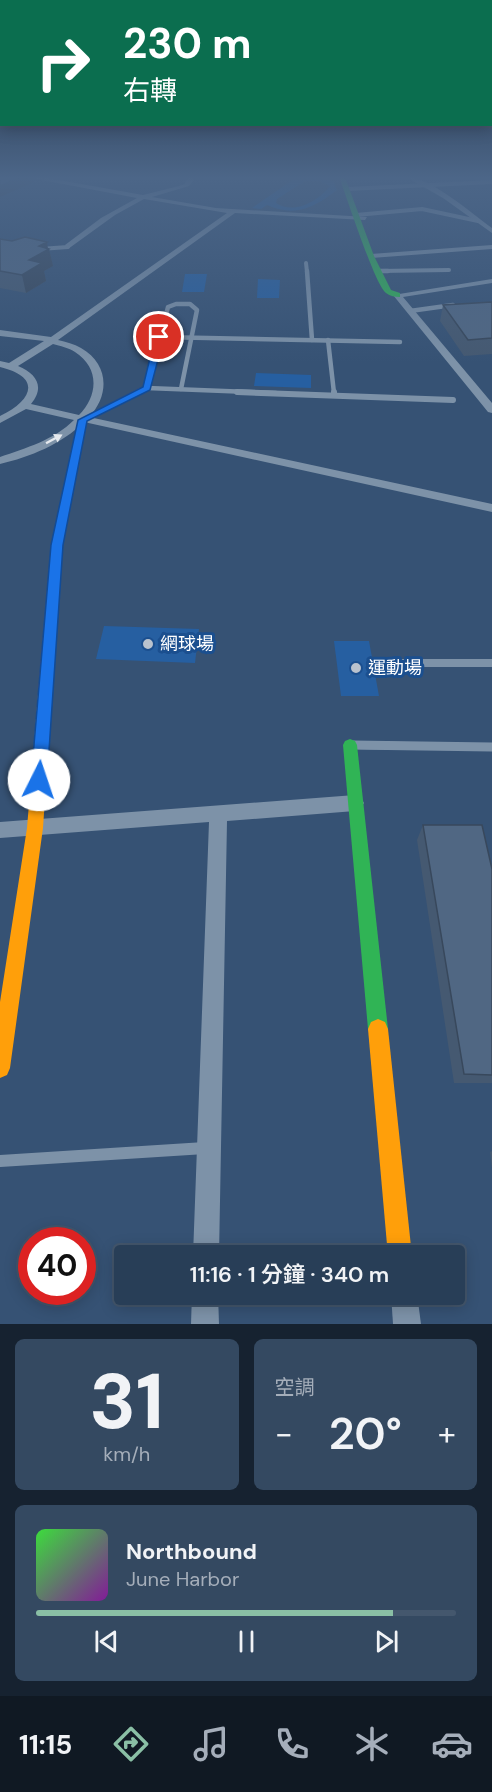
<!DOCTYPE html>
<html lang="zh-TW">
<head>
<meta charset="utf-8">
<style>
	body { margin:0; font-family:"DM Sans","Noto Sans TC",sans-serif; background:#344961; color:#f1f3f6; height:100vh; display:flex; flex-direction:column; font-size:22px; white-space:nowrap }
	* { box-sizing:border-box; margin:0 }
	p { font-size:20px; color:#a5aeba }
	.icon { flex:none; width:33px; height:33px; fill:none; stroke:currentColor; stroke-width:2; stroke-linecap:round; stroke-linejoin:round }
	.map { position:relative; height:1324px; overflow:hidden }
	.drawer { display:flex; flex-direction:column; gap:15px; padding:15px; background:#162230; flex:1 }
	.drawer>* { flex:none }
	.top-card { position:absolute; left:0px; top:0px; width:492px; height:126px; box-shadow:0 3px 15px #0003,0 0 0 2px #44576d; background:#0b6e4f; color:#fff; overflow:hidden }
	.speed { position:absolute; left:18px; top:1227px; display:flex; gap:12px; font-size:30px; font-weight:700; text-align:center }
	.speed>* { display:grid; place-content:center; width:78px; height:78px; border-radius:50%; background:#283e57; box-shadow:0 3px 15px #0003,0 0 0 2px #44576d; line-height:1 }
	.speed .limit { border:9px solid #d22; background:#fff; color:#111 }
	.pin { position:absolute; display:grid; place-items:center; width:51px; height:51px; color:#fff; margin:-26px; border:3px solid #fff; border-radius:50%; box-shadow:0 2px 6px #0007 }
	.me { position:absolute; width:66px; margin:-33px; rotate:4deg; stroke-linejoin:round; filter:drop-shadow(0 0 4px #0008) }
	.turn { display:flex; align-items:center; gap:21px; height:126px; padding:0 24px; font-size:27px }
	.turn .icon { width:78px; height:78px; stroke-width:2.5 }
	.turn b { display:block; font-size:42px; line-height:51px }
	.big { font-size:45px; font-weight:600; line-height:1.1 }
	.drawer .widget { flex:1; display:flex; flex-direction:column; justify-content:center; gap:9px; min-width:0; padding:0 21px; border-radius:9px; background:#344961 }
	.drawer .dial { align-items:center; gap:0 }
	.dial b { font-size:78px; line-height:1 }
	.song { display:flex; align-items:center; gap:18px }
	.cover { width:72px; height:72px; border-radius:9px; background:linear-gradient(135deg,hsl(120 70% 55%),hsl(290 70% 35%)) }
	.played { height:6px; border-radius:3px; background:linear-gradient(90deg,#8abfa5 85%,#44576d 85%) }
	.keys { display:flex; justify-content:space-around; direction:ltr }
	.heat { display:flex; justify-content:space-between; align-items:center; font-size:33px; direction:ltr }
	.drawer .tiles { flex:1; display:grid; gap:15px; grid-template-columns:1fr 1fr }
	.widget:last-child { grid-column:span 2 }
	.trip { position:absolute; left:114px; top:1245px; width:351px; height:60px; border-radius:6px; background:#283e57; box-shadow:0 3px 15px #0003,0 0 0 2px #44576d; font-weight:600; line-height:60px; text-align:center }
	.menu { display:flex; height:96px; justify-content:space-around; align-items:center; background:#101923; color:#a5aeba }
	.menu .icon { width:42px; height:42px }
	.menu .selected { color:#8abfa5 }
	.menu b { font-size:27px; color:#f1f3f6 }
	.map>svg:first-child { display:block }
</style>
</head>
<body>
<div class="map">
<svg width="492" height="1324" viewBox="0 0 492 1324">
	<rect width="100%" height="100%" fill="#365274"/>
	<g fill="#265fa1" fill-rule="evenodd">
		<path d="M 297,177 L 317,178 L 333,181 L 337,190 C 315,207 295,218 267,205 L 261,209 L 252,208 ZM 305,181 L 319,181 L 330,186 C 318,201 295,215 276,203 L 277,199 Z"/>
		<polygon points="185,274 207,274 204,292 182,292"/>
		<polygon points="258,279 280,280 279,298 257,298"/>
		<polygon points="256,373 311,375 311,388 254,386"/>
		<polygon points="104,626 199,629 195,663 96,659"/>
		<polygon points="334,641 369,641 379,696 341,696"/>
	</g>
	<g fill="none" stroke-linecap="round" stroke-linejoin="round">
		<g stroke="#7d92a8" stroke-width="4">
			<polyline points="347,189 492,182"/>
			<polyline points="356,215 422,209 478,221"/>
			<polyline points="40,249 68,247"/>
			<polyline points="371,256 492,247"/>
			<polyline points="306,263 307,272"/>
			<polyline points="378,271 449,270"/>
		</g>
		<g stroke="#7d92a8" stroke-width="4.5">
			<polyline points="307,271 312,340"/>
			<polyline points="378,271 388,271"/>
			<polyline points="410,311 453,305"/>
			<polyline points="159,337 400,342"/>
			<polyline points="328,340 334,393"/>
			<polyline points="147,388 276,393"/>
			<polyline points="142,390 147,388 168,307 176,304 190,304 197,310 181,389"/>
		</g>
		<g stroke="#7d92a8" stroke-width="6">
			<polyline points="237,392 453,400"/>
			<polyline points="334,392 334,395"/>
		</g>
		<g stroke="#7d92a8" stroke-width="8">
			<polyline points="386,663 492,663"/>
			<polyline points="352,745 406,746"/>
		</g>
		<polyline stroke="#7d92a8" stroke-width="9" points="352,745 492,747"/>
		<polyline stroke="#7d92a8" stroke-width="12" points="0,1161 205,1148"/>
		<g fill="#7d92a8" fill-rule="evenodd">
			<path d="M 26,177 L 42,177 L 143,195 L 179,186 L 185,184 L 187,177 L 193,177 L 194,180 L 189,186 L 152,197 L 216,208 L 367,217 L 365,220 L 235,213 L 58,340 C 66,342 74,344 81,348 C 109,364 110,395 89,417 L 492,504 L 492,512 L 84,422 C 62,444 30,457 0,464 L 0,457 C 26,448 54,440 74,420 L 26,409 L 0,423 L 0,416 C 33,400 42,377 0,367 L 0,361 L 9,363 L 44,341 L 0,336 L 0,330 L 51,337 L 227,213 L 144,199 L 115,215 L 68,249 L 65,245 L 101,218 L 137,198 ZM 53,344 C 60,346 69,348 75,352 C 100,368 98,396 79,415 L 31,404 C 45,387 37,374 18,366 Z"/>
			<path d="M 406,177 C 431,177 471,213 492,228 L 492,233 L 443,198 Z"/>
			<polygon points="492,279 492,283 403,297 492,403 492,413 488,412 393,295"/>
			<polygon points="355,795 361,798 364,803 361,808 355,811 227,821 219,1256 193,1256 209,822 0,838 0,822"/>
			<polygon points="192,1294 218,1294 219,1324 191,1324"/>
			<polygon points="391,1294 417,1294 421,1324 393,1324"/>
		</g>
		<g fill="#30b455" fill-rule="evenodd">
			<path d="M 339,177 L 345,177 L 374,256 L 391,290 L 400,293 L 400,297 C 395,297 390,296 386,293 C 374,283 347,197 339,177 Z"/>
			<polygon points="350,739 355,741 357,745 388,1029 385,1036 378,1039 371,1036 368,1029 343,745 345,741"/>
		</g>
		<g fill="#ff9f0a" fill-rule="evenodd">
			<polygon points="45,689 50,690 52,694 43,828 10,1068 7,1075 0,1078 0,1002 27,828 38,694 40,690"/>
			<polygon points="378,1019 385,1022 388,1029 412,1256 388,1256 368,1029 371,1022"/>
		</g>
		<polygon fill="#e5322d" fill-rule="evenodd" points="140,388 143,389 143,393 87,421 63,545 52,694 50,698 40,698 38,694 51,545 78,420"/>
	</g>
	<g fill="#455971">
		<polygon points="0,239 49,249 53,266 44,271 46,281 26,293 0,288"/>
		<polygon points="492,302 492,354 464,356 440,321 443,305"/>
		<polygon points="423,825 492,869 492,1083 454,1083 417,840"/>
		<polygon points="492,1151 492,1168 490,1152"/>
	</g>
	<g fill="#38485c">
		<polygon points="19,177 33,177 34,182 0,197 0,186"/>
		<polygon points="47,242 48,249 49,249 53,266 44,271 46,281 26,293 22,275 29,260 39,246"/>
	</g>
	<g fill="#506783" stroke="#38485c" stroke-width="1.5">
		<polygon points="0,177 19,177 0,186"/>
		<polygon points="25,237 47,242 39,246 49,249 29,260 42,263 22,275 0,271 0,239 12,241"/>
		<polygon points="492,302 492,338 468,340 443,305"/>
		<polygon points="423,825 482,825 492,869 492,1075 464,1074"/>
	</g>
	<defs><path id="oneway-solid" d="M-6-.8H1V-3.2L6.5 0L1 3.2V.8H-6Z" transform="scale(1.5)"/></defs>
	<use fill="#e5e9ee" href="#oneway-solid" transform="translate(54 439) rotate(-28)"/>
	<linearGradient id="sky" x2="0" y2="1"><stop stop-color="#1e2d40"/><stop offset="0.49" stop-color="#4c6688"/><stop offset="1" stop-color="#4c6688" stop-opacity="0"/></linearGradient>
	<rect width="492" height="363" fill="url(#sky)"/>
	<polygon fill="#1a73e8" stroke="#114b97" stroke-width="1.5" points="159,334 164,337 150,390 87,421 63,545 47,780 45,785 39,787 33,785 31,780 51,545 78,420 143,387 155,337"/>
	<g fill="#b9c2ce" stroke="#1b4f8f" stroke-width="2">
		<circle cx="148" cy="644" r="6"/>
		<circle cx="356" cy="668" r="6"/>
	</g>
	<g text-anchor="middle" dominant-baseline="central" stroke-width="6" stroke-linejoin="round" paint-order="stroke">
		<g font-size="18" fill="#fff" stroke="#1b4f8f" text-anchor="start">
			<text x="160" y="644">網球場</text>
			<text x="368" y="668">運動場</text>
		</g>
	</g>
</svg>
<div class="speed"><div class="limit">40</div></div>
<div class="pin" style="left:159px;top:337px;background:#d93025"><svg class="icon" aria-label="arrive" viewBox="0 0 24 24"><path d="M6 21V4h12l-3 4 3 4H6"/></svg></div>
<svg class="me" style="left:39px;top:780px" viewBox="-20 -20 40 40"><circle r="19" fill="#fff"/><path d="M0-13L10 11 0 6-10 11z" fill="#1a73e8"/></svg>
<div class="trip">11:16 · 1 分鐘 · 340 m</div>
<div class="top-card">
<div class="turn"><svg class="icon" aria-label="right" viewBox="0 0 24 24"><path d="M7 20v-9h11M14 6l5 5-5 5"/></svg><div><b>230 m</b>右轉</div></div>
</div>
</div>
<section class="drawer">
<div class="tiles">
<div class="widget dial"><b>31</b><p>km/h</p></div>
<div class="widget"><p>空調</p>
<div class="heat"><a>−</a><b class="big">20°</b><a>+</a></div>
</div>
<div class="widget">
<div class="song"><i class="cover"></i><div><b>Northbound</b><p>June Harbor</p></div></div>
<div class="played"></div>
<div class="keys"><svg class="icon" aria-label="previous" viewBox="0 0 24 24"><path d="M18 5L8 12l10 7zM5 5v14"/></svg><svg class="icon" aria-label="pause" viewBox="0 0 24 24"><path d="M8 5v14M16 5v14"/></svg><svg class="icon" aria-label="next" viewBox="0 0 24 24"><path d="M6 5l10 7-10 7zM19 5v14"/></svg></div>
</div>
</div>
</section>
<nav class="menu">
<b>11:15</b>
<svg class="icon selected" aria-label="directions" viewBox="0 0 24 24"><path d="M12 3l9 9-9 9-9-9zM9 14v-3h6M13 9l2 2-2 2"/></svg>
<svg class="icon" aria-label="music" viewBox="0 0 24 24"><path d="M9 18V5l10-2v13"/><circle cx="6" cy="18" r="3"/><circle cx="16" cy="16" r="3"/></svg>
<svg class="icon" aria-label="phone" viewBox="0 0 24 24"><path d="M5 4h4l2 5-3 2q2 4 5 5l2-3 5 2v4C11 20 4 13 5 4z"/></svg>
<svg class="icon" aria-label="climate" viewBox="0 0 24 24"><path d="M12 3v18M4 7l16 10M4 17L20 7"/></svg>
<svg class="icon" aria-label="car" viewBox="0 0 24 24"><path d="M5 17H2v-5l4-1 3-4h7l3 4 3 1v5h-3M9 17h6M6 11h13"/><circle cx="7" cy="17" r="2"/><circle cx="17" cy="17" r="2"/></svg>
</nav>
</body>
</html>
